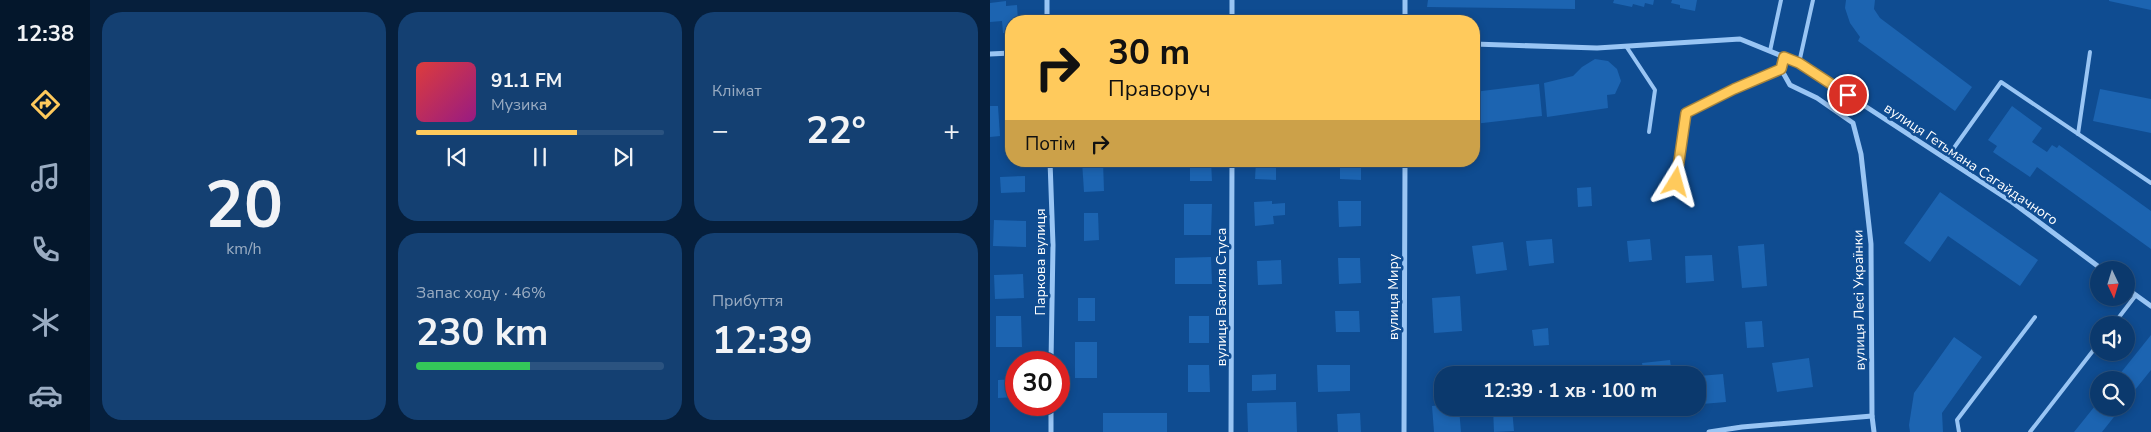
<!DOCTYPE html>
<html lang="uk">
<head>
<meta charset="utf-8">
<style>
	body { margin:0; font-family:"Nunito Sans",sans-serif; background:#144072; color:#f1f3f6; height:100vh; display:flex; flex-direction:column; font-size:19px; white-space:nowrap }
	* { box-sizing:border-box; margin:0 }
	p { font-size:16px; color:#9aacc2 }
	.icon { flex:none; width:28px; height:28px; fill:none; stroke:currentColor; stroke-width:2; stroke-linecap:round; stroke-linejoin:round }
	.map { position:relative; flex:1; overflow:hidden }
	.details { display:flex; flex-direction:column; gap:12px; padding:12px; background:#061f3c; width:900px }
	.details>* { flex:none }
	.hud { position:absolute; left:15px; top:15px; width:475px; height:152px; border-radius:20px; box-shadow:0 2px 8px #0003,0 0 0 1px #2b5380; background:#ffca5c; color:#111; overflow:hidden }
	.needle { width:32px; rotate:176deg }
	.buttons { position:absolute; left:1100px; top:261px; display:grid; gap:10px }
	.buttons a { display:grid; place-items:center; width:45px; height:45px; border-radius:50%; background:#0b396d; box-shadow:0 2px 8px #0003,0 0 0 1px #2b5380; font-size:25px }
	.speed { position:absolute; left:15px; top:351px; display:flex; gap:10px; font-size:25px; font-weight:700; text-align:center }
	.speed>* { display:grid; place-content:center; width:65px; height:65px; border-radius:50%; background:#0b396d; box-shadow:0 2px 8px #0003,0 0 0 1px #2b5380; line-height:1 }
	.speed .limit { border:8px solid #d22; background:#fff; color:#111 }
	.pin { position:absolute; display:grid; place-items:center; width:42px; height:42px; color:#fff; margin:-21px; border:2px solid #fff; border-radius:50%; box-shadow:0 1px 5px #0007 }
	.me { position:absolute; width:55px; margin:-28px; rotate:8deg; stroke-linejoin:round; filter:drop-shadow(0 0 4px #0008) }
	.turn { display:flex; align-items:center; gap:18px; height:105px; padding:0 20px; font-size:22px }
	.turn .icon { width:65px; height:65px; stroke-width:2.5 }
	.turn b { display:block; font-size:35px; line-height:42px }
	.then { display:flex; align-items:center; height:48px; padding:0 20px; background:#0003; gap:10px; font-size:19px }
	.big { font-size:38px; font-weight:700; line-height:1.1 }
	.details .card { flex:1; display:flex; flex-direction:column; justify-content:center; gap:8px; min-width:0; padding:0 18px; border-radius:20px; background:#144072 }
	.details .dial { align-items:center; gap:0 }
	.dial b { font-size:65px; line-height:1 }
	.song { display:flex; align-items:center; gap:15px }
	.cover { width:60px; height:60px; border-radius:8px; background:linear-gradient(135deg,hsl(0 70% 55%),hsl(310 70% 35%)) }
	.played { height:5px; border-radius:2px; background:linear-gradient(90deg,#ffca5c 65%,#2b5380 65%) }
	.keys { display:flex; justify-content:space-around; direction:ltr }
	.heat { display:flex; justify-content:space-between; align-items:center; font-size:28px; direction:ltr }
	.charge { height:8px; border-radius:4px; background:linear-gradient(90deg,#34c759 46%,#2b5380 0) }
	.details .tiles { flex:1; display:grid; gap:12px; grid-template-columns:repeat(3,1fr) }
	.card:first-child { grid-row:span 2 }
	.trip { position:absolute; left:444px; top:366px; width:272px; height:50px; border-radius:20px; background:#0b396d; box-shadow:0 2px 8px #0003,0 0 0 1px #2b5380; font-weight:700; line-height:50px; text-align:center }
	main { display:flex; flex:1; min-height:0 }
	.tab-bar { display:flex; flex-direction:column; width:90px; justify-content:space-around; align-items:center; background:#04172c; color:#9aacc2 }
	.tab-bar .icon { width:35px; height:35px }
	.tab-bar .active { color:#ffca5c }
	.tab-bar b { font-size:22px; color:#f1f3f6 }
	.map>svg:first-child { display:block }
</style>
</head>
<body>
<main>
<nav class="tab-bar">
<b>12:38</b>
<svg class="icon active" aria-label="directions" viewBox="0 0 24 24"><path d="M12 3l9 9-9 9-9-9zM9 14v-3h6M13 9l2 2-2 2"/></svg>
<svg class="icon" aria-label="music" viewBox="0 0 24 24"><path d="M9 18V5l10-2v13"/><circle cx="6" cy="18" r="3"/><circle cx="16" cy="16" r="3"/></svg>
<svg class="icon" aria-label="phone" viewBox="0 0 24 24"><path d="M5 4h4l2 5-3 2q2 4 5 5l2-3 5 2v4C11 20 4 13 5 4z"/></svg>
<svg class="icon" aria-label="climate" viewBox="0 0 24 24"><path d="M12 3v18M4 7l16 10M4 17L20 7"/></svg>
<svg class="icon" aria-label="car" viewBox="0 0 24 24"><path d="M5 17H2v-5l4-1 3-4h7l3 4 3 1v5h-3M9 17h6M6 11h13"/><circle cx="7" cy="17" r="2"/><circle cx="17" cy="17" r="2"/></svg>
</nav>
<section class="details">
<div class="tiles">
<div class="card dial"><b>20</b><p>km/h</p></div>
<div class="card">
<div class="song"><i class="cover"></i><div><b>91.1 FM</b><p>Музика</p></div></div>
<div class="played"></div>
<div class="keys"><svg class="icon" aria-label="previous" viewBox="0 0 24 24"><path d="M18 5L8 12l10 7zM5 5v14"/></svg><svg class="icon" aria-label="pause" viewBox="0 0 24 24"><path d="M8 5v14M16 5v14"/></svg><svg class="icon" aria-label="next" viewBox="0 0 24 24"><path d="M6 5l10 7-10 7zM19 5v14"/></svg></div>
</div>
<div class="card"><p>Клімат</p>
<div class="heat"><a>−</a><b class="big">22°</b><a>+</a></div>
</div>
<div class="card"><p>Запас ходу · 46%</p><b class="big">230 km</b><div class="charge"></div></div>
<div class="card"><p>Прибуття</p><b class="big">12:39</b></div>
</div>
</section>
<div class="map">
<svg width="1161" height="432" viewBox="0 0 1161 432">
	<rect width="100%" height="100%" fill="#0f4c91"/>
	<g fill="#1c64b1">
		<polygon points="438,0 585,0 585,9 437,7"/>
		<polygon points="624,0 664,0 663,5 655,3 654,7 643,4 642,7 623,3"/>
		<polygon points="682,0 707,0 705,11 690,8 690,5 681,3"/>
		<polygon points="856,0 885,0 884,9 890,18 982,87 965,111 868,41 870,37 860,23 855,8"/>
		<polygon points="1119,0 1161,0 1161,10 1119,1"/>
		<polygon points="16,1 16,6 27,5 28,21 21,21 21,33 13,33 12,21 0,22 0,3"/>
		<polygon points="605,59 618,61 627,69 631,81 625,94 617,95 618,108 557,117 554,83 583,76 592,67"/>
		<polygon points="549,84 552,116 484,124 484,92"/>
		<polygon points="1110,89 1161,99 1161,133 1103,121"/>
		<polygon points="0,106 8,106 10,136 0,137"/>
		<polygon points="1022,106 1052,128 1042,142 1057,152 1062,145 1067,148 1069,145 1161,211 1161,249 1047,167 1040,177 1003,152 1007,146 998,140"/>
		<polygon points="92,161 113,161 114,191 94,192"/>
		<polygon points="200,161 221,161 222,181 200,181"/>
		<polygon points="266,161 286,161 286,180 265,179"/>
		<polygon points="350,161 371,161 371,180 350,179"/>
		<polygon points="35,176 35,192 11,193 10,177"/>
		<polygon points="601,187 602,206 588,207 587,188"/>
		<polygon points="950,192 1048,260 1030,286 958,236 940,262 914,243"/>
		<polygon points="282,201 282,204 295,203 295,215 283,216 284,224 265,226 264,202"/>
		<polygon points="348,201 371,201 371,226 349,227"/>
		<polygon points="194,204 222,204 221,235 194,235"/>
		<polygon points="94,213 108,213 109,240 94,241"/>
		<polygon points="4,220 36,221 36,247 3,246"/>
		<polygon points="562,239 564,263 539,266 536,241"/>
		<polygon points="660,239 662,260 639,262 637,241"/>
		<polygon points="513,242 517,270 486,274 482,246"/>
		<polygon points="774,244 777,286 752,288 748,246"/>
		<polygon points="722,255 724,281 696,283 695,256"/>
		<polygon points="221,257 222,284 185,284 185,258"/>
		<polygon points="348,258 370,258 371,283 349,284"/>
		<polygon points="291,260 292,284 268,285 267,261"/>
		<polygon points="33,274 34,298 5,299 4,275"/>
		<polygon points="470,296 472,331 444,333 442,298"/>
		<rect x="88" y="298" width="17" height="23"/>
		<polygon points="345,311 369,311 370,332 346,332"/>
		<polygon points="6,316 31,316 32,347 6,347"/>
		<rect x="199" y="316" width="20" height="27"/>
		<polygon points="772,321 774,347 757,348 755,322"/>
		<polygon points="558,328 559,345 544,346 542,330"/>
		<polygon points="1161,335 1161,370 1136,401 1136,380 1125,380"/>
		<polygon points="964,337 992,357 952,413 953,432 920,432 919,425 924,393"/>
		<rect x="85" y="342" width="22" height="36"/>
		<polygon points="819,358 823,387 787,392 782,363"/>
		<polygon points="680,360 682,375 654,375 652,363"/>
		<polygon points="198,365 219,365 220,392 198,392"/>
		<polygon points="327,365 360,365 360,391 328,392"/>
		<polygon points="286,374 286,390 262,391 262,375"/>
		<polygon points="733,374 736,402 712,404 709,376"/>
		<polygon points="26,379 26,397 8,398 8,380"/>
		<polygon points="1109,401 1109,408 1131,408 1112,432 1084,432"/>
		<polygon points="306,402 307,432 258,432 257,403"/>
		<polygon points="452,405 452,408 469,408 471,432 444,432 442,406"/>
		<polygon points="503,408 522,408 524,431 504,432"/>
		<rect x="113" y="413" width="64" height="19"/>
		<polygon points="370,413 371,432 348,432 347,414"/>
	</g>
	<g fill="none" stroke-linecap="round" stroke-linejoin="round">
		<g stroke="#99c5f4" stroke-width="4">
			<polyline points="636,46 665,90 659,132"/>
			<polyline points="780,51 791,0"/>
			<polyline points="809,63 823,0"/>
			<polyline points="1088,134 1100,52"/>
			<polyline points="956,159 1011,82 1161,183"/>
			<polyline points="1123,325 1146,295"/>
			<polyline points="969,432 967,420 1045,317"/>
			<polyline points="1040,432 1109,343"/>
		</g>
		<g stroke="#99c5f4" stroke-width="5">
			<polyline points="57,0 57,21"/>
			<polyline points="242,21 242,0"/>
			<polyline points="415,21 415,0"/>
			<polyline points="484,44 607,48 750,39 809,63 1022,202 1113,270"/>
			<polyline points="0,54 21,53"/>
			<polyline points="794,57 791,69 800,85 827,98 863,123 871,154 881,244 882,416 884,432"/>
			<polyline points="60,161 63,245 61,362"/>
			<polyline points="686,182 696,113 744,89 791,69"/>
			<polyline points="1136,288 1161,306"/>
			<polyline points="61,432 61,405"/>
			<polyline points="241,432 242,161"/>
			<polyline points="414,432 415,161"/>
			<polyline points="719,432 752,427 882,416"/>
		</g>
	</g>
	<g fill="none" stroke-linecap="round" stroke-linejoin="round">
		<defs>
			<polyline id="route" points="686,182 696,113 744,89 791,69 794,57 809,63 858,95"/>
		</defs>
		<use href="#route" stroke="#a6833c" stroke-width="12"/>
		<use href="#route" stroke="#ffca5c" stroke-width="9"/>
	</g>
	<g text-anchor="middle" dominant-baseline="central" stroke-width="5" stroke-linejoin="round" paint-order="stroke">
		<g font-size="14" fill="#fff" stroke="#0f4c91">
			<text transform="translate(981 164) rotate(34)">вулиця Гетьмана Сагайдачного</text>
			<text transform="translate(50 262) rotate(-90)">Паркова вулиця</text>
			<text transform="translate(231 297) rotate(-90)">вулиця Василя Стуса</text>
			<text transform="translate(403 297) rotate(-90)">вулиця Миру</text>
			<text transform="translate(869 300) rotate(-91)">вулиця Лесі Українки</text>
		</g>
	</g>
</svg>
<div class="buttons">
<a><svg class="needle" viewBox="-14 -14 28 28"><path d="M0-13l5 13h-10z" fill="#e53935"/><path d="M0 13l5-13h-10z" fill="#9aacc2"/></svg></a>
<a><svg class="icon" aria-label="sound" viewBox="0 0 24 24"><path d="M4 9h4l5-4v14l-5-4H4zM17 9q2 3 0 6"/></svg></a>
<a><svg class="icon" aria-label="search" viewBox="0 0 24 24"><circle cx="10" cy="10" r="6"/><path d="M15 15l6 6"/></svg></a>
</div>
<div class="speed"><div class="limit">30</div></div>
<div class="pin" style="left:858px;top:95px;background:#d93025"><svg class="icon" aria-label="arrive" viewBox="0 0 24 24"><path d="M6 21V4h12l-3 4 3 4H6"/></svg></div>
<svg class="me" style="left:686px;top:182px" viewBox="-20 -20 40 40"><path d="M0-17L14 15 0 8-14 15z" fill="#ffca5c" stroke="#fff" stroke-width="4"/></svg>
<div class="trip">12:39 · 1 хв · 100 m</div>
<div class="hud">
<div class="turn"><svg class="icon" aria-label="right" viewBox="0 0 24 24"><path d="M7 20v-9h11M14 6l5 5-5 5"/></svg><div><b>30 m</b>Праворуч</div></div>
<div class="then">Потім<svg class="icon" aria-label="right" viewBox="0 0 24 24"><path d="M7 20v-9h11M14 6l5 5-5 5"/></svg></div>
</div>
</div>
</main>
</body>
</html>
